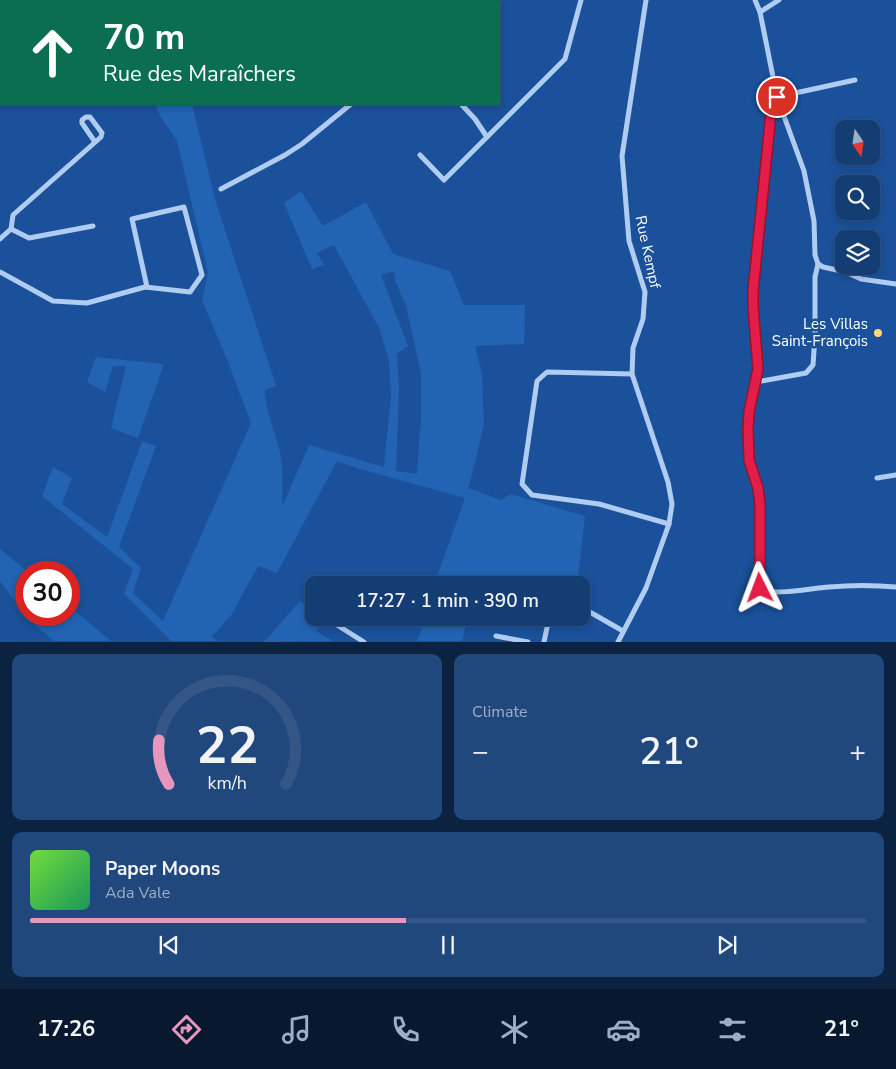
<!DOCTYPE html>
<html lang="en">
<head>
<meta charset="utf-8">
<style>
	body { margin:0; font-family:"Nunito Sans",sans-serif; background:#21487c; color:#f1f3f6; height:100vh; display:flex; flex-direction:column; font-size:19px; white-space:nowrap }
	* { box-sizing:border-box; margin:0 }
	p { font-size:16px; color:#9daec5 }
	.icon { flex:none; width:28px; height:28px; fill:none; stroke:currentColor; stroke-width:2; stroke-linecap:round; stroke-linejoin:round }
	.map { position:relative; height:642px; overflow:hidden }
	.sheet { display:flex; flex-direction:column; gap:12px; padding:12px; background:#0b2240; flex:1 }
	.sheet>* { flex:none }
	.guide { position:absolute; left:0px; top:0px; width:500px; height:105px; box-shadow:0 2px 8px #0003,0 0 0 1px #335686; background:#0b6e4f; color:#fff; overflow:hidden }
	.needle { width:32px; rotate:167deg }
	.controls { position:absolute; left:835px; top:120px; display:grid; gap:10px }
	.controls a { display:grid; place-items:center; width:45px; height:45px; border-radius:10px; background:#143d74; box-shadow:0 2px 8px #0003,0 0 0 1px #335686; font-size:25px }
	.speed { position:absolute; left:15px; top:561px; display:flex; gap:10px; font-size:25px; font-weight:700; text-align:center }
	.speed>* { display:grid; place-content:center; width:65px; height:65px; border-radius:50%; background:#143d74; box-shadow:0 2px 8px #0003,0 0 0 1px #335686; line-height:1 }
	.speed .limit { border:8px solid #d22; background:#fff; color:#111 }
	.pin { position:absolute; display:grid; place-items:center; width:42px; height:42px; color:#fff; margin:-21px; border:2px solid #fff; border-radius:50%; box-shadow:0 1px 5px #0007 }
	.me { position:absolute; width:55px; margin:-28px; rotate:357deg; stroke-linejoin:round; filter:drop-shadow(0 0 4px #0008) }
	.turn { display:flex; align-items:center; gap:18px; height:105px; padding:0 20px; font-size:22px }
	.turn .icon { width:65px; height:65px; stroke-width:2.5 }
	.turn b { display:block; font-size:35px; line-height:42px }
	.big { font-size:38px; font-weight:600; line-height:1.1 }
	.sheet .widget { flex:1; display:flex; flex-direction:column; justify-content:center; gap:8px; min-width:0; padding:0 18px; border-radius:10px; background:#21487c }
	.sheet .dial { align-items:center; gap:0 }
	.dial svg { height:130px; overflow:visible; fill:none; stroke:#335686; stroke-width:7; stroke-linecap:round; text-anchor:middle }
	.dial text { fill:#f1f3f6; stroke:none }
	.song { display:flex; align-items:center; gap:15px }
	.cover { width:60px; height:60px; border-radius:8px; background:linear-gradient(135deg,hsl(100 70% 55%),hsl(150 70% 35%)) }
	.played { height:5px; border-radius:2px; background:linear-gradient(90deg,#e797bd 45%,#335686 45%) }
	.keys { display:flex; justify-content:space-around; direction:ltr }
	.heat { display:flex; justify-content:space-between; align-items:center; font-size:28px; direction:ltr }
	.sheet .tiles { flex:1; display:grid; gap:12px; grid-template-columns:1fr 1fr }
	.widget:last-child { grid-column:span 2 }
	.trip { position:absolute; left:305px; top:576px; width:285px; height:50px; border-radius:10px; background:#143d74; box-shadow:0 2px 8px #0003,0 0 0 1px #335686; font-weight:600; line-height:50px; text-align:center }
	.dock { display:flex; height:80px; justify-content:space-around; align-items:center; background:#08182e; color:#9daec5 }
	.dock .icon { width:35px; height:35px }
	.dock .selected { color:#e797bd }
	.dock b { font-size:22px; color:#f1f3f6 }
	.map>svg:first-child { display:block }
</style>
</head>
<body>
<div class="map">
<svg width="896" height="642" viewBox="0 0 896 642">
	<rect width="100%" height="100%" fill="#1a519a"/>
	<g fill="#2263b3" fill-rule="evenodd">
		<path d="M 155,104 L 192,104 L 215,199 L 276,386 L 265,390 C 266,414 273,425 279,448 C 284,467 282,487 282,507 L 309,445 L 384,467 L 391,395 L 389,361 L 380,330 L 334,245 L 317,253 L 324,265 L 312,269 L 284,203 L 301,191 L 323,226 L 366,202 L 393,254 L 450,271 L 464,305 L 525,305 L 524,344 L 475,346 L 482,373 L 484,424 L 472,475 L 468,488 L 501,500 L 511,494 L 585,516 L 577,585 L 434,585 L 465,498 L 360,469 L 337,461 L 277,573 L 258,566 L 232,614 L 212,637 L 218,641 L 171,641 L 124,594 L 133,569 L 42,496 L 53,467 L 72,478 L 62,504 L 107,537 L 142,441 L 156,446 L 119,547 L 141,568 L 133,593 L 163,621 L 251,423 L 226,357 L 202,300 L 208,273 L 177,141 L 160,116 ZM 394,271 L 395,280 L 406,306 L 421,373 L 421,417 L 417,474 L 396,471 L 399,390 L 397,354 L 408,346 L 381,275 Z"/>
		<polygon points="96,357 164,364 138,438 111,428 126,366 113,366 105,392 87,382"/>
		<polygon points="0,549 28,572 26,572 26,615 69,615 69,606 111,641 54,641 27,618 0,581"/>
		<polygon points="300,601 314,611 314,618 322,618 325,620 316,631 333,641 264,642"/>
		<polygon points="426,618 468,618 462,641 417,641"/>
	</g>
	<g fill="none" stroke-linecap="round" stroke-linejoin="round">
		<g stroke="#b0cdf1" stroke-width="5">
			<polyline points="755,0 760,12 777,97 804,171 814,221 815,255 818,264 823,267 846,272 861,279 896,284"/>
			<polyline points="79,1 81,0"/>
			<polyline points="408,1 408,0"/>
			<polyline points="760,12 779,0"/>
			<polyline points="0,67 1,67"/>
			<path d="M 855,80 L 777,97 L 772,103 L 753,291 L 753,306 L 758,369 L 751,401 L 748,429 L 749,460 L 758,488 L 760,504 L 759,584 L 762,591 C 785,594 807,589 829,587 C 851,585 874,585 896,587"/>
			<polyline points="461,104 475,119 487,137"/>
			<polyline points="420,155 444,180 565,59 581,0"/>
			<polyline points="221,189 285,155 302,144 351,104"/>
			<polyline points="11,229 29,238 93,226"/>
			<polyline points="0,239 11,229 13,215 101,137 102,133 90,117 86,117 82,120 82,123 95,142"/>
			<polyline points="0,272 53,301 87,303 145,287 190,292 202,275 184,207 132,219 147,287"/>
			<polyline points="632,374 547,372 537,381 522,484 532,495 599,504 669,524"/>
			<polyline points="756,382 806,373 813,365 815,336 815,277 818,264"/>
			<polyline points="877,478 896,475"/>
			<polyline points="581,607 623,631"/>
			<polyline points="326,618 364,642"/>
			<polyline points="496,636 528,642"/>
			<polyline points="544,642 549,618"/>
			<polyline points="618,642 646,588 669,524 672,504 668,482 632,374 633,348 643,319 645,292 629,241 622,156 646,0"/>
		</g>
	</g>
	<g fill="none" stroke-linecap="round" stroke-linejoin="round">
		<defs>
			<polyline id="route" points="760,588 760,504 758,488 749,460 748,429 749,412 758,369 753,306 753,291 772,103 777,97"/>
		</defs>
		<use href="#route" stroke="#92132f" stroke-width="12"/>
		<use href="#route" stroke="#e11d48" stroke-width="9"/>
	</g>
	<circle fill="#ffd670" stroke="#1a519a" stroke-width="2" cx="878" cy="333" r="5"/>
	<g text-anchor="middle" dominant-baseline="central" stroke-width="5" stroke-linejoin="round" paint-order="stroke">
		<g font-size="15" fill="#fff" stroke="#1a519a">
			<text transform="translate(648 252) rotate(78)">Rue Kempf</text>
		</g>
		<g font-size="15" fill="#fff" stroke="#1a519a" text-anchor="end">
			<text x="868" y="324">Les Villas<tspan x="868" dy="17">Saint-François</tspan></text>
		</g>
	</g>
</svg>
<div class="controls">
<a><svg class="needle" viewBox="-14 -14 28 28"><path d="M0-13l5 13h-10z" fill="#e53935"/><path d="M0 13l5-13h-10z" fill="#9daec5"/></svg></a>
<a><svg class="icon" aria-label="search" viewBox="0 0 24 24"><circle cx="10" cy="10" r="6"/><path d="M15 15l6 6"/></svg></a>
<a><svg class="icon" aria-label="layers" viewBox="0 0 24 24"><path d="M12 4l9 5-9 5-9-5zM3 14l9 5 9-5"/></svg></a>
</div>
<div class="speed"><div class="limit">30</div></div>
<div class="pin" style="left:777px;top:97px;background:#d93025"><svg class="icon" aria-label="arrive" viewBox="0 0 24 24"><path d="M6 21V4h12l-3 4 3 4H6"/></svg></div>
<svg class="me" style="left:760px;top:588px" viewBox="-20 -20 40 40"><path d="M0-17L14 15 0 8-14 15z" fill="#e11d48" stroke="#fff" stroke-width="4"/></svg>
<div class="trip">17:27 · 1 min · 390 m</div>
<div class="guide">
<div class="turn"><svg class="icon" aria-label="ahead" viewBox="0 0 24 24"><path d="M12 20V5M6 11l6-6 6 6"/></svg><div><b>70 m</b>Rue des Maraîchers</div></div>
</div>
</div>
<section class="sheet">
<div class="tiles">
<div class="widget dial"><svg viewBox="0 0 100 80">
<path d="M14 69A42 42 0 1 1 86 69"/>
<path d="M14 69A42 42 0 0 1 8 42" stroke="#e797bd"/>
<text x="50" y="56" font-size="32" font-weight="700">22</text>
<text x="50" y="72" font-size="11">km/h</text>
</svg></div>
<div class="widget"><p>Climate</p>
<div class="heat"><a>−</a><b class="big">21°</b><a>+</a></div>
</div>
<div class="widget">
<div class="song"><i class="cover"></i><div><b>Paper Moons</b><p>Ada Vale</p></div></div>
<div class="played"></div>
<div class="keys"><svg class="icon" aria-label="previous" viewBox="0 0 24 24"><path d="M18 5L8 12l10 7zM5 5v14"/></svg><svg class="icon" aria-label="pause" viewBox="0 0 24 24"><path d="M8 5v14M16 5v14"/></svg><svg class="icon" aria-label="next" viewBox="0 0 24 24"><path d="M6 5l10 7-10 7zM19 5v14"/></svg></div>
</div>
</div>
</section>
<nav class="dock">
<b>17:26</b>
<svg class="icon selected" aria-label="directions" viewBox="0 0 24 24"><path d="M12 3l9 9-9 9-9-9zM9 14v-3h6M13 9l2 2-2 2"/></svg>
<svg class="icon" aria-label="music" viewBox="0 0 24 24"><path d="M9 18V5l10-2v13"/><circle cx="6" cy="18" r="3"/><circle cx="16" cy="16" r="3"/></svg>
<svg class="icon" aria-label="phone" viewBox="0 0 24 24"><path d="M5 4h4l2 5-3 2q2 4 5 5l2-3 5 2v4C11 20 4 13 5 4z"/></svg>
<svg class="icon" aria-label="climate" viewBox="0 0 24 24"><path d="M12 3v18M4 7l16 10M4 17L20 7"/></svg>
<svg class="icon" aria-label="car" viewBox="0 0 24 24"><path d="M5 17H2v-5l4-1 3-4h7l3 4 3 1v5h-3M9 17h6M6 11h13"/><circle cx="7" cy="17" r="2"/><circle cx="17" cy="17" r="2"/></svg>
<svg class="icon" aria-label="filters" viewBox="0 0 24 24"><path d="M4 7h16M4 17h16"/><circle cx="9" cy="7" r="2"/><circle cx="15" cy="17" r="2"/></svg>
<b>21°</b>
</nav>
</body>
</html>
